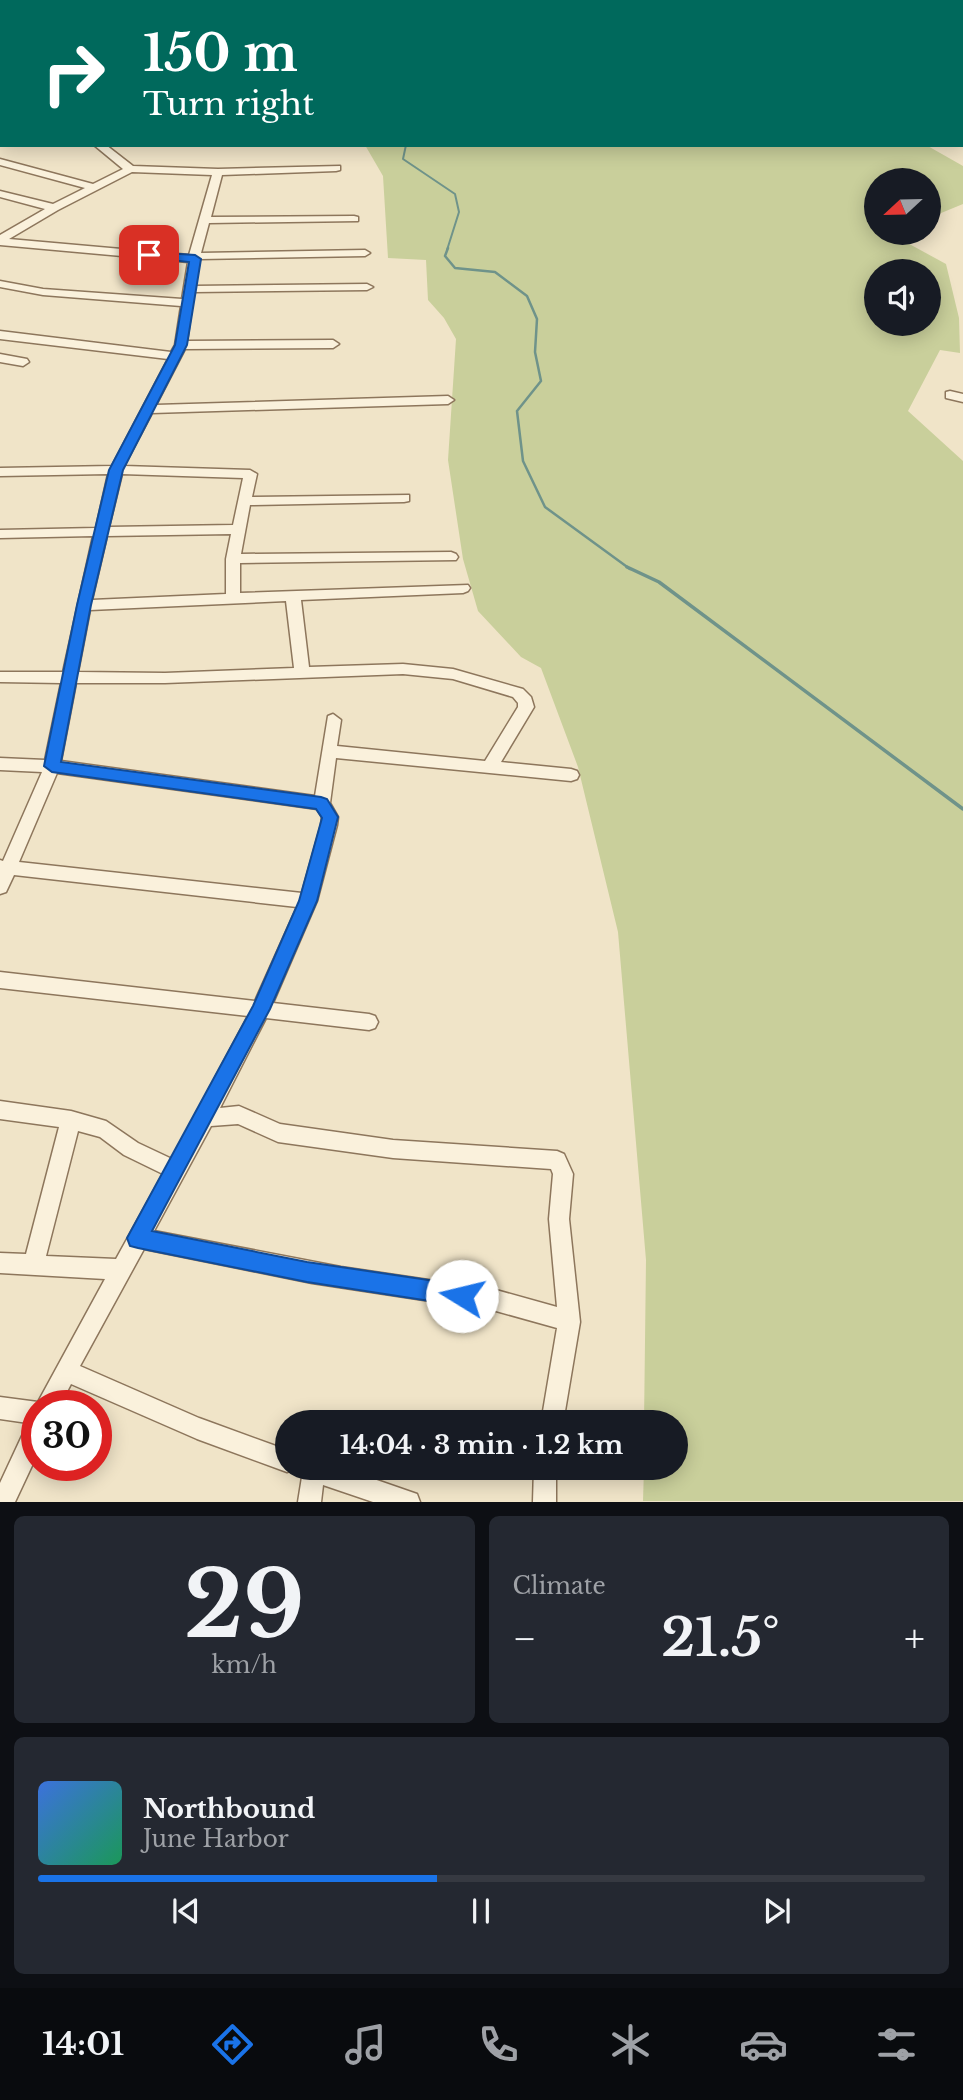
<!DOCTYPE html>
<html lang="en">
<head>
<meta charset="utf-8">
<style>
	body { margin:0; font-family:"Libre Baskerville",serif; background:#242831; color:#f1f3f6; height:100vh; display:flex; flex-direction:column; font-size:26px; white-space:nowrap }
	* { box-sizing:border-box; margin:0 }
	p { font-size:23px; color:#9ea1a6 }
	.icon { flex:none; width:38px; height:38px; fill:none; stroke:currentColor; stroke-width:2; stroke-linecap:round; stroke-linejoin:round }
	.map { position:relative; height:1502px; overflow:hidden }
	.details { display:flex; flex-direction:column; gap:14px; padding:14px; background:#0d0f14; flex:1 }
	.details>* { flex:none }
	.banner { position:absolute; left:0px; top:0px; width:964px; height:147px; box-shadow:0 4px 18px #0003; background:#00695c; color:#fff; overflow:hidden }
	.needle { width:46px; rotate:248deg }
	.fabs { position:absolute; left:864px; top:168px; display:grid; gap:14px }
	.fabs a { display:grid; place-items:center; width:77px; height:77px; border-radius:50%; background:#171b24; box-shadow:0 4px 18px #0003; font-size:35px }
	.speed { position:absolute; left:21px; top:1390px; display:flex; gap:14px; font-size:35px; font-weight:700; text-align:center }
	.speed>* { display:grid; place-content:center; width:91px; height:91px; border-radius:50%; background:#171b24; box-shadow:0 4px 18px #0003; line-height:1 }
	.speed .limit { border:10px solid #d22; background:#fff; color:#111 }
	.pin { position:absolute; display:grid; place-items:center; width:60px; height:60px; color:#fff; margin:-30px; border-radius:14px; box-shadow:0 4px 10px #0006 }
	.me { position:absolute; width:77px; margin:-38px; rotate:279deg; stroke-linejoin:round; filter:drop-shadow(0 0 5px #0008) }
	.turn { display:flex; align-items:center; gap:24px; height:147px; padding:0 28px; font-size:32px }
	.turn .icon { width:91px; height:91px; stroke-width:2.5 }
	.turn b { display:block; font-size:49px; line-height:60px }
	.big { font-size:52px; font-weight:800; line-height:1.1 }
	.details .widget { flex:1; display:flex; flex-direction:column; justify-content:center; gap:10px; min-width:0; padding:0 24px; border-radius:10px; background:#242831 }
	.details .dial { align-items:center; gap:0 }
	.dial b { font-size:91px; line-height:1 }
	.song { display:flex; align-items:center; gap:21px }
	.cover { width:84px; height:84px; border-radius:10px; background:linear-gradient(135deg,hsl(220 70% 55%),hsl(150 70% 35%)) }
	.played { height:7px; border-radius:4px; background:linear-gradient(90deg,#1a73e8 45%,#363941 45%) }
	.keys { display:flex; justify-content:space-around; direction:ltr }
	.heat { display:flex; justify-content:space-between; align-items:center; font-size:38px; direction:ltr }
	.details .tiles { flex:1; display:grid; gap:14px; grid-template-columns:1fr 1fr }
	.widget:last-child { grid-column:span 2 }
	.trip { position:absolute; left:275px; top:1410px; width:413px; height:70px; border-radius:35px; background:#171b24; box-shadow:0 4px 18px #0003; font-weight:800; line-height:70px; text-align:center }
	.menu { display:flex; height:112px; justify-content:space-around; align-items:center; background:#090b0e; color:#9ea1a6 }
	.menu .icon { width:49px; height:49px }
	.menu .selected { color:#1a73e8 }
	.menu b { font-size:32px; color:#f1f3f6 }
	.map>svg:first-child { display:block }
</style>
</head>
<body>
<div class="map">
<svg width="963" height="1502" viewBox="0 0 963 1502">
	<rect width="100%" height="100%" fill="#f0e4c8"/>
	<g fill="#c9cf9b" fill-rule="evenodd">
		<polygon points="0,0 725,0 2,2 0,67"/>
		<path d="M 365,145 L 926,145 L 963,166 L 963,204 L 929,218 L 929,180 L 877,180 L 877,233 L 893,233 L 891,234 L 946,264 L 959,318 L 960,353 L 940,350 L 908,411 L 963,461 L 963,1501 L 643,1501 L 644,1468 L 676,1468 L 676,1423 L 644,1423 L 646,1260 L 618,932 L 578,767 L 541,668 L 521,657 L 478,611 L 463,559 L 448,460 L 456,339 L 444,318 L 428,300 L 426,260 L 388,258 L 383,176 ZM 877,271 L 929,271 L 929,324 L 877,324 Z"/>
	</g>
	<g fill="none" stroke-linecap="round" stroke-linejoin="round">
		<polyline stroke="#6f938a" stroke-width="2" points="406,145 403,159 455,194 459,212 447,250"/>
		<polyline stroke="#6f938a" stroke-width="2.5" points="448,248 445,256 455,268 495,272 527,296 537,319 535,352 541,381 517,411 523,461 545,507 630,569"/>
		<polyline stroke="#6f938a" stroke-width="3.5" points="627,567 659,582 963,809"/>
		<defs>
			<g id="minor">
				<polygon points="63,0 72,0 62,2"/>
				<polygon points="808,0 816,0 817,2 809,2"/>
				<polygon points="2,52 2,58 0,59 0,53"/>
				<polygon points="962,59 963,60 963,66 962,66"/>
				<polygon points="0,111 2,112 2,118 0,117"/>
				<rect x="962" y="120" width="1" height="6"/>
				<path d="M 94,145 L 106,145 L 133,166 L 218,169 L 340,166 L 340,170 L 336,171 L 222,175 L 211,217 L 354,216 L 358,217 L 358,221 L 209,223 L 201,253 L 365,250 L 370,253 L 365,256 L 200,259 L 195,286 L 367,284 L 373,287 L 367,290 L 194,292 L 187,341 L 333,340 L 339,344 L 333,348 L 185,349 L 156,405 L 448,396 L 454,400 L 448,404 L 152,413 L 124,466 L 250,470 L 257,474 L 252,497 L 409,495 L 409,501 L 404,502 L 250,505 L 241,554 L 451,552 L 456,554 L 458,557 L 456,560 L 240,563 L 240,593 L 468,585 L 470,588 L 468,591 L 463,593 L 301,600 L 309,667 L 403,664 L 453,669 L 523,689 L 531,697 L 534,707 L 501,762 L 571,769 L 577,771 L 579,775 L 577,779 L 571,781 L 336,758 L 330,803 L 338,817 L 337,825 L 317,901 L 273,1003 L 369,1014 L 375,1016 L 378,1022 L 375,1028 L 369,1030 L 266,1018 L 220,1108 L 239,1106 L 280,1124 L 393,1140 L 557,1151 L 564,1154 L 573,1174 L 569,1219 L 580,1322 L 563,1423 L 541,1423 L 557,1328 L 496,1311 L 312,1283 L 144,1249 L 80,1366 L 199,1418 L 287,1450 L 287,1468 L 295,1469 L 287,1472 L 197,1439 L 71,1384 L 60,1405 L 37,1405 L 37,1455 L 15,1502 L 0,1502 L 0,1483 L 28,1423 L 0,1419 L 0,1397 L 38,1402 L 105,1279 L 0,1273 L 0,1253 L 26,1254 L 59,1127 L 0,1119 L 0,1101 L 71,1111 L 106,1121 L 138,1143 L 172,1159 L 248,1016 L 0,988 L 0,972 L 255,1001 L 297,907 L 14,875 L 6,892 L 0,894 L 0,860 L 3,861 L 42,772 L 0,770 L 0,758 L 45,760 L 61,683 L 0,682 L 0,672 L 63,672 L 93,536 L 0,538 L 0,530 L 96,528 L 108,474 L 0,476 L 0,468 L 112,466 L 168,359 L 0,339 L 0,331 L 171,352 L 175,345 L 181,306 L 43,295 L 0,287 L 0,281 L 43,289 L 182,299 L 188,262 L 0,245 L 0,235 L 45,209 L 0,197 L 0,191 L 53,204 L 85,188 L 0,165 L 0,159 L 93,184 L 123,169 ZM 132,172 L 212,175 L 189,255 L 9,239 L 58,210 ZM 122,474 L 243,478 L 233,525 L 109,527 ZM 231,534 L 226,559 L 226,594 L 92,600 L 107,536 ZM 286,601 L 294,668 L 165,673 L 78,672 L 90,610 ZM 403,674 L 453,679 L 513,697 L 518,703 L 518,707 L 485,761 L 337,746 L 341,720 L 333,714 L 328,716 L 315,796 L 61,761 L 76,683 L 165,683 ZM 57,773 L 317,809 L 322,817 L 321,825 L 302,893 L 19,862 ZM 238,1124 L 278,1142 L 393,1158 L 551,1169 L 553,1174 L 549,1219 L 557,1307 L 496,1290 L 341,1267 L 154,1231 L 211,1126 ZM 78,1131 L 100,1137 L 124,1155 L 163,1174 L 116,1259 L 46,1256 Z"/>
				<polygon points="0,354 27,359 29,362 23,366 0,362"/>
				<polygon points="950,391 963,394 963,402 946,398 946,392"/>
				<polygon points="296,1468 342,1468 417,1494 420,1502 373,1502 323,1485 321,1502 298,1502 302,1477"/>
				<polygon points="534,1468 556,1468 556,1502 533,1502"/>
			</g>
		</defs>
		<use href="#minor" stroke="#8d765c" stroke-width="3"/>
		<use href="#minor" fill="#faf1dc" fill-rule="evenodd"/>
	</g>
	<polygon fill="#1a73e8" stroke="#114b97" stroke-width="2" points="149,252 195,255 201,259 187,345 123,470 91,605 61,762 321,797 327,799 338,817 317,901 270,1009 152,1231 307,1262 462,1285 470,1288 473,1296 470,1303 462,1306 307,1282 138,1248 130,1246 127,1238 253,1006 299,901 322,818 316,809 52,772 44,766 77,605 109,470 175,345 189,262 146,257 146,253"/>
</svg>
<div class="fabs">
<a><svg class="needle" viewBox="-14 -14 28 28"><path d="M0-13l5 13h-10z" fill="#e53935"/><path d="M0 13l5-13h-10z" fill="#9ea1a6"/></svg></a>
<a><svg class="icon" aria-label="sound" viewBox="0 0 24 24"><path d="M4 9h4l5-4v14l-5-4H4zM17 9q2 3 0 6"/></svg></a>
</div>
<div class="speed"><div class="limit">30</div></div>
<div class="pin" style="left:149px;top:255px;background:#d93025"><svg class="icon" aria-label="arrive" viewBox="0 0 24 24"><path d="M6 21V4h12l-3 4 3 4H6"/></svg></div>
<svg class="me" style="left:462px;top:1296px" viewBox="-20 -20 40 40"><circle r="19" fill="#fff"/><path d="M0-13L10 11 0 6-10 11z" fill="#1a73e8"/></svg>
<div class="trip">14:04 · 3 min · 1.2 km</div>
<div class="banner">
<div class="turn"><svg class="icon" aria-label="right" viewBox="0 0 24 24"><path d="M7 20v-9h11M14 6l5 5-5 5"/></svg><div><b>150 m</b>Turn right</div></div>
</div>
</div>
<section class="details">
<div class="tiles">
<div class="widget dial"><b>29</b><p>km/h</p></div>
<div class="widget"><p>Climate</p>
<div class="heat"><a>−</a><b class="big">21.5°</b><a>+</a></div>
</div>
<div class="widget">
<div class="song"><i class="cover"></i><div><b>Northbound</b><p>June Harbor</p></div></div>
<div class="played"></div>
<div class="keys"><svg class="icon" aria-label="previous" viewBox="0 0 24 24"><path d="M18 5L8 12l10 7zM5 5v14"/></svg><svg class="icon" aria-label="pause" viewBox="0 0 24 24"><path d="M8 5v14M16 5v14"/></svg><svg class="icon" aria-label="next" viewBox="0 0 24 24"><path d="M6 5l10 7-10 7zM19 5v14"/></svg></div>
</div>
</div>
</section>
<nav class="menu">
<b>14:01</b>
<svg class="icon selected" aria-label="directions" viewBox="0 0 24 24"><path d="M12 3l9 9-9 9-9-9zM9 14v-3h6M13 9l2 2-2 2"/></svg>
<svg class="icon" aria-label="music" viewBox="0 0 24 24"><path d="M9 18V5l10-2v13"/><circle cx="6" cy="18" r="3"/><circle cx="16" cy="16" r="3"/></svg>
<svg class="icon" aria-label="phone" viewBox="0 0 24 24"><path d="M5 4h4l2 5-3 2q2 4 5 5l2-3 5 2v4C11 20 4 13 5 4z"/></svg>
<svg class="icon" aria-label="climate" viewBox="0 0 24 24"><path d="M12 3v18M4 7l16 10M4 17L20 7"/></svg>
<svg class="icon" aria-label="car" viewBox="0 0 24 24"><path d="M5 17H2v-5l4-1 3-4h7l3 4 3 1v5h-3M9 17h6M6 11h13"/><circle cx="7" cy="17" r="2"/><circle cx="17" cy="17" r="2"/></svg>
<svg class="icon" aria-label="filters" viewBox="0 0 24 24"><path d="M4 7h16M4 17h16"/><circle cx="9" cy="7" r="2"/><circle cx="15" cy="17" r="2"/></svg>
</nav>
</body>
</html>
